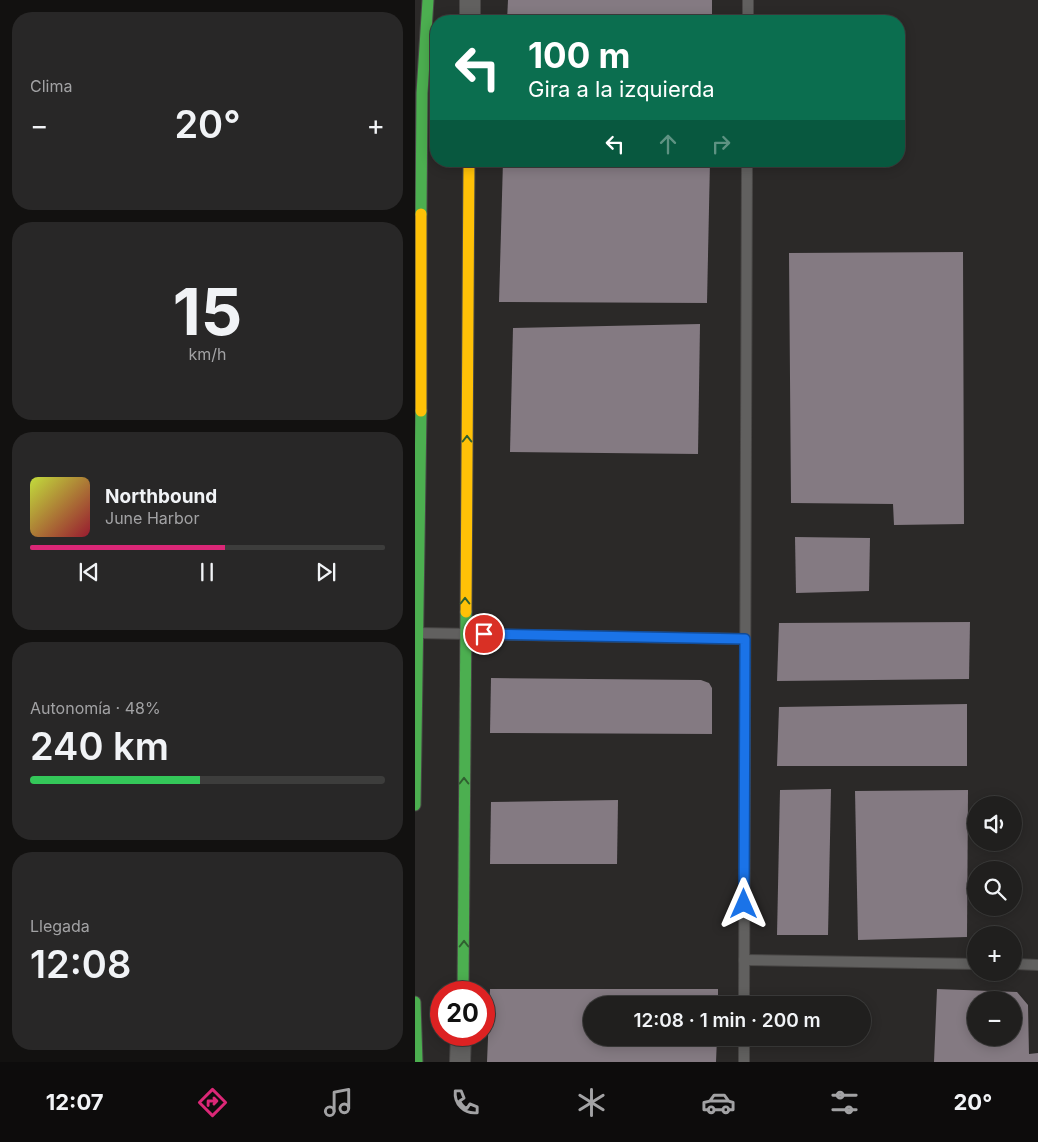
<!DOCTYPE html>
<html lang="es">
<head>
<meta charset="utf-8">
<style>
	body { margin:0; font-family:Inter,sans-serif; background:#282727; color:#f1f3f6; height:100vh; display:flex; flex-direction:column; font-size:19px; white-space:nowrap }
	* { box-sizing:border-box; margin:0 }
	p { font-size:16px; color:#a2a2a4 }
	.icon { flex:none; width:28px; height:28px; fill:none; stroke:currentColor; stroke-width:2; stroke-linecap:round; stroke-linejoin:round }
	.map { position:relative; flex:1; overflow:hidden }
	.details { display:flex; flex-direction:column; gap:12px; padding:12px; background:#121110; width:415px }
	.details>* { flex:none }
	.top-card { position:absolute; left:15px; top:15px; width:475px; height:152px; border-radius:20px; box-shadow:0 2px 12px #0003,0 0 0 1px #3d3d3c; background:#0b6e4f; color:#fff; overflow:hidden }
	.tools { position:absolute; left:552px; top:796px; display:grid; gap:10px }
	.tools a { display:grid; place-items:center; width:55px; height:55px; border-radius:50%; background:#201f1e; box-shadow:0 2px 12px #0003,0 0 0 1px #3d3d3c; font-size:25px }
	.speed { position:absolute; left:15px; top:981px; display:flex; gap:10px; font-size:25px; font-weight:700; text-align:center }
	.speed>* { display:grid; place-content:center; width:65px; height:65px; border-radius:50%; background:#201f1e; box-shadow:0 2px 12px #0003,0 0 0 1px #3d3d3c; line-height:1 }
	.speed .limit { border:8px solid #d22; background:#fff; color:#111 }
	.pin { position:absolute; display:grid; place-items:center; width:42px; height:42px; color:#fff; margin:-21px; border:2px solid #fff; border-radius:50%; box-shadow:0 1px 5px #0007 }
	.me { position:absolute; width:55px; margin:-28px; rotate:0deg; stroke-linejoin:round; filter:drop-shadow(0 0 4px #0008) }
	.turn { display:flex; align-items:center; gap:18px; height:105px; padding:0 15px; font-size:22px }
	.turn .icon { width:65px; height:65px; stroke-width:2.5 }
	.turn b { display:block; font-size:35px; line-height:42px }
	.lanes { display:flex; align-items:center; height:48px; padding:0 15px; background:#0003; justify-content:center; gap:25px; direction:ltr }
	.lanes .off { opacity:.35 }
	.big { font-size:38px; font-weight:600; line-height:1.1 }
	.details .tile { flex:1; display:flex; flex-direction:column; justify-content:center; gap:8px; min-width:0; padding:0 18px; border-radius:20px; background:#282727 }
	.details .dial { align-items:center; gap:0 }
	.dial b { font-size:65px; line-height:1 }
	.song { display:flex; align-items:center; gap:15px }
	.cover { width:60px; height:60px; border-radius:8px; background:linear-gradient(135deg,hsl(70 70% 55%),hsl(350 70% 35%)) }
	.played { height:5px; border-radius:2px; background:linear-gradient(90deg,#db2777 55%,#3d3d3c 55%) }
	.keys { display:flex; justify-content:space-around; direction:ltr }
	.heat { display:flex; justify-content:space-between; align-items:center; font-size:28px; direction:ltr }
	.charge { height:8px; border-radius:4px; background:linear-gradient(90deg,#34c759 48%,#3d3d3c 0) }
	.trip { position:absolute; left:168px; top:996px; width:288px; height:50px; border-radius:25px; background:#201f1e; box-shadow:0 2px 12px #0003,0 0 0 1px #3d3d3c; font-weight:600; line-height:50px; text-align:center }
	.dock { display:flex; height:80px; justify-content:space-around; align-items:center; background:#0d0c0c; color:#a2a2a4 }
	.dock .icon { width:35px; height:35px }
	.dock .selected { color:#db2777 }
	.dock b { font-size:22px; color:#f1f3f6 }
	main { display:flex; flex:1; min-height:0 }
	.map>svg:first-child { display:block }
</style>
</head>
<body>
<main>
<section class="details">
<div class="tile"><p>Clima</p>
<div class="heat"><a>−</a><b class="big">20°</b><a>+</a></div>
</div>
<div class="tile dial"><b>15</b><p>km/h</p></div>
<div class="tile">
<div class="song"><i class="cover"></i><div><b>Northbound</b><p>June Harbor</p></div></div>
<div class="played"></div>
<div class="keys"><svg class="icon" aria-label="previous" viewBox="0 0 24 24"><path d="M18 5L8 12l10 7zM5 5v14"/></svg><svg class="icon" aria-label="pause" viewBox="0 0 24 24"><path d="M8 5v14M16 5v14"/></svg><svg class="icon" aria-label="next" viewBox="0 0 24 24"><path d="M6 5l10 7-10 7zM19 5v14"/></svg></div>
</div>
<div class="tile"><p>Autonomía · 48%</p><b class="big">240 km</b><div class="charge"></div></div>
<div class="tile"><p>Llegada</p><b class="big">12:08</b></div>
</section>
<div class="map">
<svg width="623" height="1062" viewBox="0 0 623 1062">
	<rect width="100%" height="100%" fill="#2b2928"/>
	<g fill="#847a82" fill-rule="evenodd">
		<polygon points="93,0 297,0 297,21 92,21"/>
		<polygon points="88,161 295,161 292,303 84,302"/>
		<polygon points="548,252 549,524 479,525 478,504 376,503 374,253"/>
		<polygon points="285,324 283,454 95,452 98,328"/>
		<polygon points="380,537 455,538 454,591 381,593"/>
		<polygon points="555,622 554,679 362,681 364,623"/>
		<polygon points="76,678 286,680 294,683 297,688 297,734 75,733"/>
		<polygon points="552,704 552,766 362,766 364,707"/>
		<polygon points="416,789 413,935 362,935 365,790"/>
		<polygon points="553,790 552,937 443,940 440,791"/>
		<polygon points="203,800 202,864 75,864 76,802"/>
		<polygon points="75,989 303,989 303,1005 176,1005 176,1038 302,1038 301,1062 72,1062"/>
		<path d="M 522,989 L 602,992 L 613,1005 L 614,1054 L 623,1053 L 623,1062 L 519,1062 ZM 561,1000 L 599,1000 L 599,1038 L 561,1038 Z"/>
	</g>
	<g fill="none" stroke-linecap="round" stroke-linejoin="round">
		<defs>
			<g id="lane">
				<polyline points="333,21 333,0"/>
				<polyline points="4,633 330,639"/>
				<polyline points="329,960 561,964"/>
				<polyline points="599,964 623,965"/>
				<polyline points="329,1005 332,161"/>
				<polyline points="329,1062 329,1038"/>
			</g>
			<g id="street">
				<polyline points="55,21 55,0"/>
				<polyline points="45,1062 46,1035"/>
			</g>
			<g id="fast">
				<polyline points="6,214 7,93 13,0"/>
				<polyline points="0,805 6,411"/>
				<polyline points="48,992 51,612"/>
				<polyline points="0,1002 2,1062"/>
			</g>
			<g id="slow">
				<polyline points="6,411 6,214"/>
				<polyline points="51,612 54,161"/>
			</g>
		</defs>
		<use href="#lane" stroke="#494746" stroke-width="12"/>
		<use href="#street" stroke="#494746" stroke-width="22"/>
		<use href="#fast" stroke="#494746" stroke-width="13"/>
		<use href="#slow" stroke="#494746" stroke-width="13"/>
		<use href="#lane" stroke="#61605f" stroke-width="10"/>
		<use href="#street" stroke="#61605f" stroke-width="20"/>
		<use href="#fast" stroke="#4caf50" stroke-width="11"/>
		<use href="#slow" stroke="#ffc107" stroke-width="11"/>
	</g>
	<defs><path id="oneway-chevron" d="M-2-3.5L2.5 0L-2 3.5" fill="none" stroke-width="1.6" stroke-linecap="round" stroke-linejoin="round" transform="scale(1.25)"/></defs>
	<g stroke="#306030">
		<use href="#oneway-chevron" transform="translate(52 439) rotate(-90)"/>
		<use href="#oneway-chevron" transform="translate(50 601) rotate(-90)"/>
		<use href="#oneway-chevron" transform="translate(49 781) rotate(-90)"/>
		<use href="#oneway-chevron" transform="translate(49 944) rotate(-90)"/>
	</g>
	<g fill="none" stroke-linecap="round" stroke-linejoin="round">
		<defs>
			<polyline id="route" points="69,634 330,639 329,904"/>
		</defs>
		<use href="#route" stroke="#114b97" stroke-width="12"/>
		<use href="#route" stroke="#1a73e8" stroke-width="9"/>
	</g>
</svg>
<div class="tools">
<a><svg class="icon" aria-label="sound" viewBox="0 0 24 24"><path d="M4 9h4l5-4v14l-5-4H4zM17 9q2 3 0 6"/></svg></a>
<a><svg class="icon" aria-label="search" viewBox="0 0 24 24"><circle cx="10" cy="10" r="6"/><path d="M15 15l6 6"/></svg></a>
<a>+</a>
<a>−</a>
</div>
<div class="speed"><div class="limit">20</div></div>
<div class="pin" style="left:69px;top:634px;background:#d93025"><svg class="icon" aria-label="arrive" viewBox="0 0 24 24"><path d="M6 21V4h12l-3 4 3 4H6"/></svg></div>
<svg class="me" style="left:329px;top:904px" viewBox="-20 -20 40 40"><path d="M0-17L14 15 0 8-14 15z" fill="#1a73e8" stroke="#fff" stroke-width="4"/></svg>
<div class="trip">12:08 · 1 min · 200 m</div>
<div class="top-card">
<div class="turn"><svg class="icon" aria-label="left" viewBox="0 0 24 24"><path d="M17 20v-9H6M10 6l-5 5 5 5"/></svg><div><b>100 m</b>Gira a la izquierda</div></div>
<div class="lanes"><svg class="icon" aria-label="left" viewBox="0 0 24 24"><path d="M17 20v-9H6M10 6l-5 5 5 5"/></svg><svg class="icon off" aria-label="ahead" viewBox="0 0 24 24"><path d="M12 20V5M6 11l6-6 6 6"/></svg><svg class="icon off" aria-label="right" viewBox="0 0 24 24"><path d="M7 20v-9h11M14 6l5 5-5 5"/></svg></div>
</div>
</div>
</main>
<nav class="dock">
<b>12:07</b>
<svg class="icon selected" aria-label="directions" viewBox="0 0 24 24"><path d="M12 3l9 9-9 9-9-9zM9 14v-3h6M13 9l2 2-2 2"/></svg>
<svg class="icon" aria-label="music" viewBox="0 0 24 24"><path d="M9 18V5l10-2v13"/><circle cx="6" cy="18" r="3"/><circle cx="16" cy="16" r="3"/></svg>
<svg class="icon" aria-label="phone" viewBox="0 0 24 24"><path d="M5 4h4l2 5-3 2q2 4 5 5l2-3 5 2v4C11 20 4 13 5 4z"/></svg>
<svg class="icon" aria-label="climate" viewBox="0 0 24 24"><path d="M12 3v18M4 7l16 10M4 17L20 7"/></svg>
<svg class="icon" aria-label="car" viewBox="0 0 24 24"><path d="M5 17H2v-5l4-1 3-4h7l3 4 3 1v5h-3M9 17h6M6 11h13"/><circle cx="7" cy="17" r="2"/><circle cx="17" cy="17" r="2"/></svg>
<svg class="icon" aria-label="filters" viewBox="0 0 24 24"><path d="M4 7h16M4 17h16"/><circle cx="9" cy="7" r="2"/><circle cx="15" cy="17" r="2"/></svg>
<b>20°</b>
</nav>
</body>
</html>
